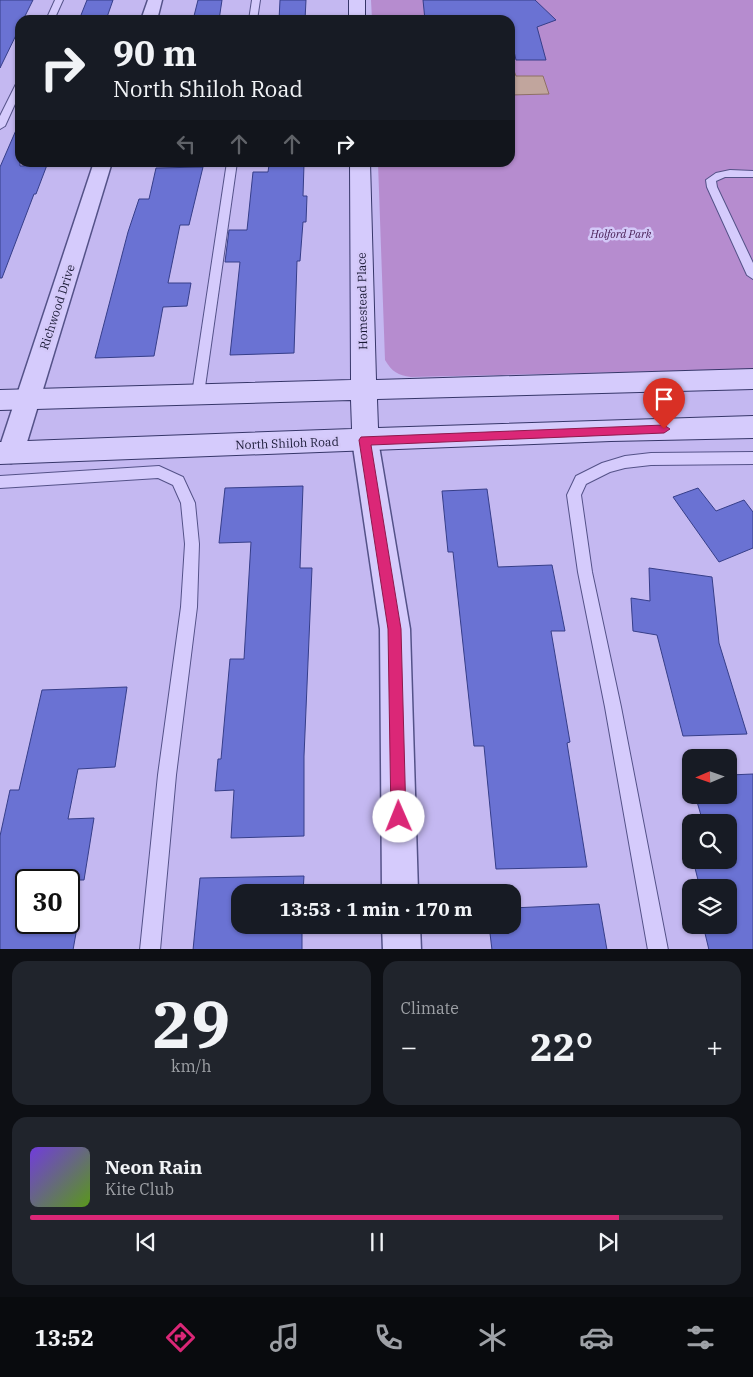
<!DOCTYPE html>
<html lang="en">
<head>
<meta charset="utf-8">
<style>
	body { margin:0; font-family:"IBM Plex Serif",serif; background:#20242c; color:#f1f3f6; height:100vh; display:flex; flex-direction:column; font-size:19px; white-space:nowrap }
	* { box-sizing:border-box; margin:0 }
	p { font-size:16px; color:#9ea1a6 }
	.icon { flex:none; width:28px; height:28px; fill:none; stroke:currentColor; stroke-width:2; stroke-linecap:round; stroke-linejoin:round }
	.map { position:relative; height:949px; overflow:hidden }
	.drawer { display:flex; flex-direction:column; gap:12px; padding:12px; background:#0d0f14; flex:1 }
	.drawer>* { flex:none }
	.top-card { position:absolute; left:15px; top:15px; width:500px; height:152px; border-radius:15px; box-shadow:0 1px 4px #0004; background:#171b24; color:#f1f3f6; overflow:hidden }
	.needle { width:32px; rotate:268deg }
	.controls { position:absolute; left:682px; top:749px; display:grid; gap:10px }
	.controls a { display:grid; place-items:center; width:55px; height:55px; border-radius:10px; background:#171b24; box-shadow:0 1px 4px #0004; font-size:25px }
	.speed { position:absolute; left:15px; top:869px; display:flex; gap:10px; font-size:25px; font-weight:700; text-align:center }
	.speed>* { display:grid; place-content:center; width:65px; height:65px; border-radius:50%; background:#171b24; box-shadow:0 1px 4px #0004; line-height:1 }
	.speed .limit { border:2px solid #111; border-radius:8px; background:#fff; color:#111 }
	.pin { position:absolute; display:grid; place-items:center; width:42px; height:42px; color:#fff; margin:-51px -21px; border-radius:50% 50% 50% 0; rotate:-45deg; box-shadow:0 0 5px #0007 }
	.pin .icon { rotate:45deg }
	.me { position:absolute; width:55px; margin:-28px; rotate:359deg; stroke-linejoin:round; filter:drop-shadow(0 0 4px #0008) }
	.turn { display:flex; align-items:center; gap:18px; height:105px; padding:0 15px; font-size:22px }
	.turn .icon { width:65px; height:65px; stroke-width:2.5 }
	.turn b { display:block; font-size:35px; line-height:42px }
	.lanes { display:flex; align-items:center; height:48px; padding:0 15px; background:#0003; justify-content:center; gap:25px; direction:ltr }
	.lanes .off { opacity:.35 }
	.big { font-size:38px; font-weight:800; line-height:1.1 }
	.drawer .widget { flex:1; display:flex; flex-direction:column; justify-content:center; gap:8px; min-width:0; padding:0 18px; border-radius:15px; background:#20242c }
	.drawer .dial { align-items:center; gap:0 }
	.dial b { font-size:65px; line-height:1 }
	.song { display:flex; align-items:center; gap:15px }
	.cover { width:60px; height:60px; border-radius:8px; background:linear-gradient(135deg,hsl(260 70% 55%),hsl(90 70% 35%)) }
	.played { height:5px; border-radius:2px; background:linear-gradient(90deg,#db2777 85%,#363941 85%) }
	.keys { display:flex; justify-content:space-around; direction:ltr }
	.heat { display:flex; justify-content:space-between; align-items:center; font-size:28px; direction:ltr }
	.drawer .tiles { flex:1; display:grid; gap:12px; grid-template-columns:1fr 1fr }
	.widget:last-child { grid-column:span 2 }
	.trip { position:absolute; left:231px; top:884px; width:290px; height:50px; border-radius:15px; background:#171b24; box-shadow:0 1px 4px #0004; font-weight:800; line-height:50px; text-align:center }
	.dock { display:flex; height:80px; justify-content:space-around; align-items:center; background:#090b0e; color:#9ea1a6 }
	.dock .icon { width:35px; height:35px }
	.dock .current { color:#db2777 }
	.dock b { font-size:22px; color:#f1f3f6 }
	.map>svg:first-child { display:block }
</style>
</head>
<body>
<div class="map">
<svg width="753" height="950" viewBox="0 0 753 950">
	<rect width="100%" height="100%" fill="#c4b8f1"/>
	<path fill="#b68ccf" d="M 371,0 L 753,0 L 753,369 L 411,377 C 398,375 392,372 385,360 L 378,163 L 510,162 L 510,20 L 372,20 Z"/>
	<polygon fill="#c1a59d" stroke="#8e7065" points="510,60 516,76 543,76 549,94 510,95"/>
	<g fill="#6a72d3" stroke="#363e89">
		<polygon points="0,0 33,0 23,20 20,20 20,27 0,68"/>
		<polygon points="87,0 113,0 106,20 79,20"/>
		<polygon points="198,0 222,0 219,20 193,20"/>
		<polygon points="280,0 306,0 305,20 279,20"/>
		<polygon points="423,0 535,0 556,20 537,27 546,60 516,60 510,34 510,20 425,20"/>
		<polygon points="20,121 20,166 47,165 36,194 34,194 2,278 0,278 0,167"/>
		<polygon points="304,164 303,196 307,196 306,222 303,222 300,261 297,261 294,353 230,355 240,262 225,262 229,230 247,230 253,172 268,172 269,165"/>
		<polygon points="203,167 189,225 180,225 168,283 191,283 187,306 163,307 154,356 95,358 128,232 139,199 149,199 156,168"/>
		<polygon points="303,486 300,568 312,568 304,756 304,836 231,838 234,790 215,791 218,759 221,759 230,659 244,659 251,542 219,543 225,488"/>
		<polygon points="698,488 716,511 744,500 753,512 753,548 719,562 673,497"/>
		<polygon points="487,489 498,567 552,565 565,631 551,631 570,742 567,743 587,867 496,869 484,746 474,746 453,552 448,552 442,491"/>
		<polygon points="649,568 712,577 719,643 747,734 683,736 657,635 633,631 631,598 650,601"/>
		<polygon points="127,687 115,767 78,769 68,819 94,818 84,880 26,880 26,922 78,922 73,950 0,950 0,836 10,790 19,790 42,690"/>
		<polygon points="753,774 753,950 709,950 703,925 729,925 729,888 700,888 693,860 729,860 729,822 703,822 695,795 729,795 729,775"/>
		<polygon points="304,876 303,892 240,892 240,925 302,925 302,950 193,950 200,878"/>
		<polygon points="599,904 607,950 492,950 489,925 512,925 512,908"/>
	</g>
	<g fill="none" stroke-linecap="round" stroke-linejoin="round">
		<defs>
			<g id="lane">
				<polygon points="55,0 63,0 54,20 46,20"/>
				<polygon points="252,0 260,0 257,20 249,20"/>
				<polygon points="20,81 20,93 5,126 0,129 0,116 16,84"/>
				<polygon points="227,162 237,162 204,394 202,398 194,398 192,394"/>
				<polygon points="730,170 753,171 753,177 725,177 716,181 717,187 753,263 753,279 747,275 707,187 706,180 716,173"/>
				<polygon points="753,452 753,464 651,465 625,468 610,472 586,484 581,495 592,572 621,707 668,950 648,950 605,707 578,572 567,495 576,476 602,463 625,456 651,453"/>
				<polygon points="159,466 183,477 195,503 199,544 197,607 176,775 160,950 140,950 158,775 181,607 185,544 181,503 173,485 158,478 0,488 0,476"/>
			</g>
			<g id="street">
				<polygon points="148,0 162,0 157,20 141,20"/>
				<polygon points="94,162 112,162 24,452 20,460 11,463 2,460 0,446"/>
				<polygon points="365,430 374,433 378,440 410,629 418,892 382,892 380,629 352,440 356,433"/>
				<polygon points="382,925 420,925 421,950 383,950"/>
			</g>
			<g id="secondary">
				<rect x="349" y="0" width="16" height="20"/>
				<polygon points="350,162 370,162 376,380 753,369 753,389 377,399 378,428 753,416 753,438 611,441 0,464 0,442 352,429 351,400 0,410 0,390 351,380"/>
			</g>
		</defs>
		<use href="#lane" stroke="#545288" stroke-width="2"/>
		<use href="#street" stroke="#545288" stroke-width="3"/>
		<use href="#secondary" stroke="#363669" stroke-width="2"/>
		<use href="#lane" fill="#d5cbfc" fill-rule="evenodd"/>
		<use href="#street" fill="#d5cbfc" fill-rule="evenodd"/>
		<use href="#secondary" fill="#d5cbfc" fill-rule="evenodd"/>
	</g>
	<polygon fill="#db2777" stroke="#8e194d" points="664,425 670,429 664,433 371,445 401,629 406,817 404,823 399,825 393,823 391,817 388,629 359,440 361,437"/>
	<g text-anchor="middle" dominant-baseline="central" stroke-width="5" stroke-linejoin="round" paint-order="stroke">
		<g font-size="11" font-style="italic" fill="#471d54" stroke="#d3c8f8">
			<text x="621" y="234">Holford Park</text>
		</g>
		<g font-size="12" fill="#191935" stroke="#d3c8f8">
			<text transform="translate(362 301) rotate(-91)">Homestead Place</text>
			<text transform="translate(57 307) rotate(-72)">Richwood Drive</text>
			<text transform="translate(287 443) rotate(-2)">North Shiloh Road</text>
		</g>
	</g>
</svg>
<div class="controls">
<a><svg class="needle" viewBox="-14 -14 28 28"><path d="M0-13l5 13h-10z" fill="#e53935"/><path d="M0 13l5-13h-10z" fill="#9ea1a6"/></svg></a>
<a><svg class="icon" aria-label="search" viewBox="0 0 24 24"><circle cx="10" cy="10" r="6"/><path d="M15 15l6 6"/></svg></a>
<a><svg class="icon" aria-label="layers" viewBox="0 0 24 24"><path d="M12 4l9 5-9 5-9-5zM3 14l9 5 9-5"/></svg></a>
</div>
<div class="speed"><div class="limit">30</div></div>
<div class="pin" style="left:664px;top:429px;background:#d93025"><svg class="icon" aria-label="arrive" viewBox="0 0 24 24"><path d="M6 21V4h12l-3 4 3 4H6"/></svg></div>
<svg class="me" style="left:399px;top:817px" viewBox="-20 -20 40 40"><circle r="19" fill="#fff"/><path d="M0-13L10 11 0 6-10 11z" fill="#db2777"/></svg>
<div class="trip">13:53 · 1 min · 170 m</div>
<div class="top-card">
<div class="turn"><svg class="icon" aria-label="right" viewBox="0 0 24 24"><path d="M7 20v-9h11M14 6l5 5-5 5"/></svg><div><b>90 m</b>North Shiloh Road</div></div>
<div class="lanes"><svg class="icon off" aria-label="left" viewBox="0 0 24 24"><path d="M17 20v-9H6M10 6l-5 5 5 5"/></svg><svg class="icon off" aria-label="ahead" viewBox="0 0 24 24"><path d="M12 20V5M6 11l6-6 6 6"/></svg><svg class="icon off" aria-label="ahead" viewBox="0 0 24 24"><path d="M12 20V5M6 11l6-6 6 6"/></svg><svg class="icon" aria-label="right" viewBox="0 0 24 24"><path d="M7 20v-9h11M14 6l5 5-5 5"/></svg></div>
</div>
</div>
<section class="drawer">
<div class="tiles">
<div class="widget dial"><b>29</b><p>km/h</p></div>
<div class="widget"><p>Climate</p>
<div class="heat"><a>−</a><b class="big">22°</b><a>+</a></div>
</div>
<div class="widget">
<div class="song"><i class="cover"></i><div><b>Neon Rain</b><p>Kite Club</p></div></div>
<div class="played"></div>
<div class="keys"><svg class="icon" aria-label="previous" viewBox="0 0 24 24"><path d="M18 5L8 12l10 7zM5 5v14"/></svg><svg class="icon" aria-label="pause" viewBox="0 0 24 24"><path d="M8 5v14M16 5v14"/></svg><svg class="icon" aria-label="next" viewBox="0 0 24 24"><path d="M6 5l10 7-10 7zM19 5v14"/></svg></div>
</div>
</div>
</section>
<nav class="dock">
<b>13:52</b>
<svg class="icon current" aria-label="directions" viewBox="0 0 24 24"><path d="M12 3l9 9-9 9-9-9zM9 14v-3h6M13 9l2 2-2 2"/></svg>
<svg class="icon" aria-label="music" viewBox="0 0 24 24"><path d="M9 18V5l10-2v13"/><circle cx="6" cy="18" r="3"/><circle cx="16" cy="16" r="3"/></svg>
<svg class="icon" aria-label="phone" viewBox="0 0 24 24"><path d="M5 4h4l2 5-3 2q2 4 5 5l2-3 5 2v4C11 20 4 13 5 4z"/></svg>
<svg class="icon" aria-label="climate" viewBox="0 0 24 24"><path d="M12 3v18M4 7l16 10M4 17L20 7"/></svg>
<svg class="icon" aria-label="car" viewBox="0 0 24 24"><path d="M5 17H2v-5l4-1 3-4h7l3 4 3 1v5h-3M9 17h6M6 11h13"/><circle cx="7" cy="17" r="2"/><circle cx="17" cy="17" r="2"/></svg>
<svg class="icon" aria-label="filters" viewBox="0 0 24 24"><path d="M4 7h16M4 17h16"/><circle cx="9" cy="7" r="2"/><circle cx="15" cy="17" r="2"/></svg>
</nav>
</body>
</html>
